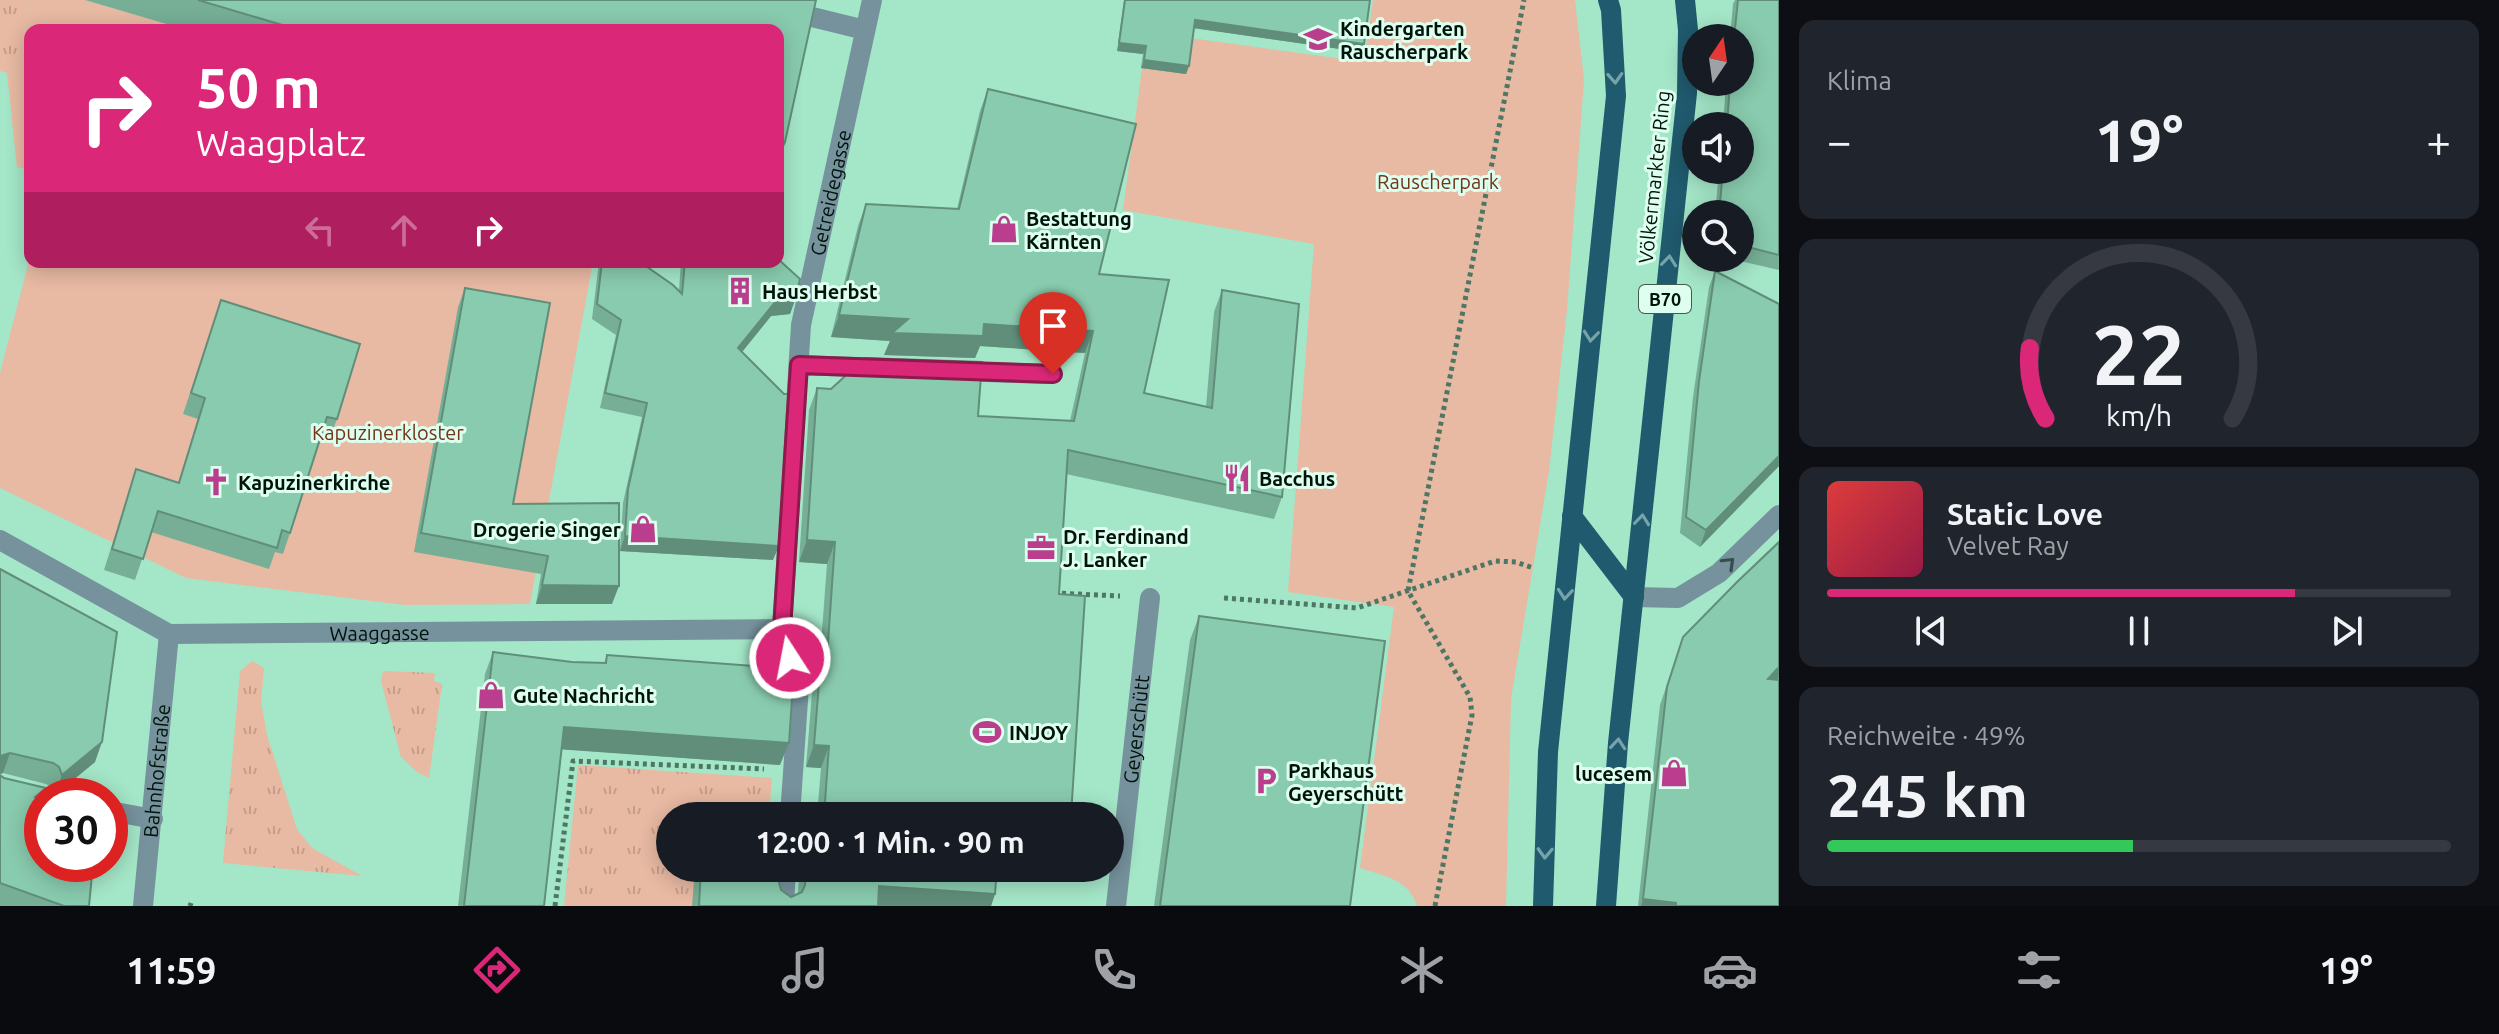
<!DOCTYPE html>
<html lang="de">
<head>
<meta charset="utf-8">
<style>
	body { margin:0; font-family:Ubuntu,sans-serif; background:#20242c; color:#f1f3f6; height:100vh; display:flex; flex-direction:column; font-size:30px; white-space:nowrap }
	* { box-sizing:border-box; margin:0 }
	p { font-size:26px; color:#9ea1a6 }
	.icon { flex:none; width:44px; height:44px; fill:none; stroke:currentColor; stroke-width:2; stroke-linecap:round; stroke-linejoin:round }
	.map { position:relative; flex:1; overflow:hidden }
	.drawer { display:flex; flex-direction:column; gap:20px; padding:20px; background:#0d0f14; width:720px }
	.drawer>* { flex:none }
	.guide { position:absolute; left:24px; top:24px; width:760px; height:244px; border-radius:16px; box-shadow:0 4px 20px #0003; background:#db2777; color:#fff; overflow:hidden }
	.needle { width:52px; rotate:13deg }
	.fabs { position:absolute; left:1682px; top:24px; display:grid; gap:16px }
	.fabs a { display:grid; place-items:center; width:72px; height:72px; border-radius:50%; background:#171b24; box-shadow:0 4px 20px #0003; font-size:40px }
	.speed { position:absolute; left:24px; top:778px; display:flex; gap:16px; font-size:40px; font-weight:700; text-align:center }
	.speed>* { display:grid; place-content:center; width:104px; height:104px; border-radius:50%; background:#171b24; box-shadow:0 4px 20px #0003; line-height:1 }
	.speed .limit { border:12px solid #d22; background:#fff; color:#111 }
	.pin { position:absolute; display:grid; place-items:center; width:68px; height:68px; color:#fff; margin:-82px -34px; border-radius:50% 50% 50% 0; rotate:-45deg; box-shadow:0 0 8px #0007 }
	.pin .icon { rotate:45deg }
	.me { position:absolute; width:88px; margin:-44px; rotate:349deg; stroke-linejoin:round; filter:drop-shadow(0 0 6px #0008) }
	.turn { display:flex; align-items:center; gap:28px; height:168px; padding:0 40px; font-size:36px }
	.turn .icon { width:104px; height:104px; stroke-width:2.5 }
	.turn b { display:block; font-size:56px; line-height:68px }
	.lanes { display:flex; align-items:center; height:76px; padding:0 40px; background:#0003; justify-content:center; gap:40px; direction:ltr }
	.lanes .off { opacity:.35 }
	.big { font-size:60px; font-weight:700; line-height:1.1 }
	.drawer .widget { flex:1; display:flex; flex-direction:column; justify-content:center; gap:12px; min-width:0; padding:0 28px; border-radius:16px; background:#20242c }
	.drawer .dial { align-items:center; gap:0 }
	.dial svg { height:208px; overflow:visible; fill:none; stroke:#363941; stroke-width:7; stroke-linecap:round; text-anchor:middle }
	.dial text { fill:#f1f3f6; stroke:none }
	.song { display:flex; align-items:center; gap:24px }
	.cover { width:96px; height:96px; border-radius:12px; background:linear-gradient(135deg,hsl(0 70% 55%),hsl(340 70% 35%)) }
	.played { height:8px; border-radius:4px; background:linear-gradient(90deg,#db2777 75%,#363941 75%) }
	.keys { display:flex; justify-content:space-around; direction:ltr }
	.heat { display:flex; justify-content:space-between; align-items:center; font-size:44px; direction:ltr }
	.charge { height:12px; border-radius:6px; background:linear-gradient(90deg,#34c759 49%,#363941 0) }
	.trip { position:absolute; left:656px; top:802px; width:468px; height:80px; border-radius:40px; background:#171b24; box-shadow:0 4px 20px #0003; font-weight:700; line-height:80px; text-align:center }
	.tab-bar { display:flex; height:128px; justify-content:space-around; align-items:center; background:#090b0e; color:#9ea1a6 }
	.tab-bar .icon { width:56px; height:56px }
	.tab-bar .on { color:#db2777 }
	.tab-bar b { font-size:36px; color:#f1f3f6 }
	main { display:flex; flex:1; min-height:0 }
	.map>svg:first-child { display:block }
</style>
</head>
<body>
<main>
<div class="map">
<svg width="1779" height="906" viewBox="0 0 1779 906">
	<defs>
		<pattern id="grass-tufts" width="24" height="20" patternUnits="userSpaceOnUse" patternTransform="scale(2)"><rect width="24" height="20" fill="#e8b9a3"/><path d="M3 7l-1-3M5 7V3M7 7l1-3M15 17l-1-3M17 17v-4M19 17l1-3" fill="none" stroke="#c59e8b"/></pattern>
	</defs>
	<rect width="100%" height="100%" fill="#a4e6c8"/>
	<g fill="url(#grass-tufts)">
		<polygon points="0,0 32,0 16,62 7,73 0,71"/>
		<polygon points="252,661 264,668 261,701 267,735 297,829 312,848 362,876 223,863 240,671"/>
		<polygon points="383,671 435,673 434,681 442,684 429,778 417,772 401,757 381,681"/>
		<polygon points="578,765 772,778 769,816 670,816 670,868 764,868 761,906 564,906"/>
	</g>
	<g fill="#e8b9a3">
		<polygon points="32,0 86,0 188,30 30,30 30,170 17,167 7,73 16,62"/>
		<path d="M 1373,0 L 1575,0 L 1584,80 L 1567,310 L 1549,471 L 1511,699 L 1506,906 L 1417,906 C 1409,879 1384,876 1360,868 L 1394,607 L 1288,592 L 1314,244 L 1123,210 L 1147,32 L 1364,62 Z"/>
		<polygon points="30,257 30,262 593,262 530,604 405,605 186,578 0,488 0,373"/>
	</g>
	<g fill="none" stroke-linecap="round" stroke-linejoin="round">
		<g stroke="#4d7764" stroke-width="5" stroke-dasharray="4 4" stroke-linecap="butt">
			<polyline points="1054,593 1120,596"/>
			<polyline points="1224,598 1357,608 1495,561 1516,562 1533,568"/>
			<polyline points="190,906 191,903"/>
			<polyline points="555,906 573,761 764,769"/>
			<polyline points="1435,906 1472,715 1470,697 1408,591 1524,0"/>
		</g>
		<g stroke="#76929d" stroke-width="20">
			<polyline points="808,16 865,30"/>
			<polyline points="799,365 882,368"/>
			<polyline points="954,371 1053,374"/>
			<path id="s1" d="M 0,540 L 169,634 L 782,629"/>
			<polyline points="1634,597 1678,598 1719,573 1779,515"/>
			<polyline points="110,811 153,819"/>
			<path id="s2" d="M 790,816 L 799,686 L 782,629 L 801,325 L 872,0"/>
			<path id="s3" d="M 143,906 L 169,634"/>
			<polyline points="784,906 786,868"/>
			<path id="s4" d="M 1116,906 L 1150,598"/>
		</g>
		<g stroke="#205a6e" stroke-width="20">
			<polyline points="1572,516 1634,597"/>
			<polyline points="1543,906 1548,752 1616,96 1611,10 1608,0"/>
			<polyline points="1606,906 1618,743 1687,93 1688,30 1685,0"/>
		</g>
	</g>
	<g fill="#76af96">
		<polygon points="85,0 816,0 785,142 778,162 778,30 187,30"/>
		<polygon points="1124,0 1370,0 1361,52 1194,28 1189,66 1186,74 1141,68 1143,54 1117,51"/>
		<polygon points="1735,0 1779,0 1779,270 1727,258 1740,258 1740,214 1715,214 1719,170 1740,170 1740,126 1723,126 1726,82 1740,82 1740,38 1730,38 1733,4"/>
		<polygon points="988,89 1099,274 1144,393 1206,407 1214,312 1222,290 1282,497 1274,519 1066,474 1059,594 1071,816 817,816 821,768 806,767 812,693 819,671 827,564 799,562 809,410 817,388 978,416 1070,421 1085,353 980,346 975,358 884,355 890,341 831,337 858,226 866,204 957,209 980,111"/>
		<polygon points="599,262 640,262 679,290 681,262 778,262 795,300 790,314 771,316 742,352 773,560 620,551 623,503 642,417 600,408 616,335 592,319"/>
		<polygon points="1715,271 1779,466 1700,547 1680,533 1693,397 1709,287"/>
		<polygon points="465,288 513,504 612,604 536,604 541,574 414,552 458,307"/>
		<polygon points="221,300 337,419 329,440 321,439 283,554 275,552 269,569 151,532 135,580 104,570 136,469 178,483 198,419 183,414"/>
		<polygon points="0,569 95,762 55,795 51,787 46,784 3,773 0,774"/>
		<polygon points="1199,616 1350,906 1154,906 1190,640"/>
		<polygon points="1683,637 1777,680 1779,906 1638,906 1660,705"/>
		<polygon points="493,652 572,662 604,663 607,655 780,765 562,749 544,906 458,906 485,674"/>
		<polygon points="0,775 4,778 46,788 42,800 89,906 0,906"/>
		<polygon points="695,868 780,868 779,883 781,890 791,897 798,894 799,874 801,868 1064,868 1060,880 996,876 995,894 991,906 692,906"/>
	</g>
	<g fill="#608e7a">
		<polygon points="1195,20 1364,44 1361,52 1193,28"/>
		<polygon points="1119,43 1146,46 1143,54 1117,51"/>
		<polygon points="1144,60 1189,66 1186,74 1141,68"/>
		<polygon points="795,300 790,314 771,316 733,363 738,348 776,301"/>
		<polygon points="839,315 984,324 1093,331 1085,353 980,346 975,358 884,355 890,341 831,337"/>
		<polygon points="1779,456 1779,466 1700,547 1706,530"/>
		<polygon points="625,536 779,546 773,560 620,551"/>
		<polygon points="807,540 835,542 827,564 799,562"/>
		<polygon points="542,585 619,586 612,604 536,604"/>
		<polygon points="1779,667 1779,678 1762,697 1768,679"/>
		<polygon points="564,727 789,743 780,765 556,749"/>
		<polygon points="102,742 95,762 55,795 62,775"/>
		<polygon points="814,745 829,746 821,768 806,767"/>
		<polygon points="10,753 3,773 0,774 0,756"/>
		<polygon points="46,788 42,796 38,808 35,797"/>
		<polygon points="993,868 1064,868 1060,880 990,876"/>
		<polygon points="879,886 995,894 991,906 872,906"/>
		<polygon points="1643,899 1676,903 1675,906 1641,906"/>
	</g>
	<g fill="#89cbae" stroke="#608e7a" stroke-width="2">
		<polygon points="198,0 816,0 785,142 778,157 778,30 299,30"/>
		<polygon points="1125,0 1370,0 1364,44 1195,20 1189,66 1144,60 1146,46 1119,43"/>
		<polygon points="1738,0 1779,0 1779,255 1740,245 1740,214 1719,214 1723,170 1740,170 1740,126 1727,126 1730,82 1740,82 1740,38 1734,38"/>
		<polygon points="988,89 1136,124 1099,274 1169,280 1144,393 1212,408 1222,290 1299,304 1282,497 1068,450 1059,594 1085,596 1071,816 824,816 829,746 814,745 820,671 826,671 835,542 807,540 817,388 831,389 865,358 982,362 978,416 1074,421 1093,331 984,324 983,336 892,333 908,319 839,315 866,204 959,209"/>
		<polygon points="778,259 800,279 795,300 776,301 738,348 784,394 788,394 779,546 625,536 628,489 647,403 605,393 621,320 597,304 602,262 640,262 673,285 682,294 685,262 778,262"/>
		<polygon points="1715,271 1779,304 1779,456 1706,530 1686,517 1699,381"/>
		<polygon points="465,288 550,303 513,504 619,503 619,586 542,585 548,556 421,533"/>
		<polygon points="221,300 360,344 337,419 327,417 290,533 282,530 277,548 158,511 143,559 112,549 136,469 179,483 205,398 191,393"/>
		<polygon points="1779,542 1779,667 1768,679 1779,680 1779,906 1676,906 1676,903 1643,899 1667,687 1683,637 1737,582"/>
		<polygon points="0,569 117,632 102,742 62,775 59,767 53,763 10,753 0,756"/>
		<polygon points="1199,616 1385,641 1350,906 1160,906"/>
		<polygon points="493,652 572,662 606,663 607,655 794,669 789,743 564,727 544,906 464,906"/>
		<polygon points="0,775 4,778 46,788 35,797 42,800 42,864 93,864 89,906 64,906 0,883"/>
		<polygon points="701,868 780,868 779,883 781,890 791,897 802,892 805,885 806,868 997,868 995,894 879,886 878,906 699,906"/>
	</g>
	<defs><path id="oneway-chevron" d="M-2-3.5L2.5 0L-2 3.5" fill="none" stroke-width="1.6" stroke-linecap="round" stroke-linejoin="round" transform="scale(2)"/></defs>
	<g stroke="#76a4a8">
		<use href="#oneway-chevron" transform="translate(1615 78) rotate(87)"/>
		<use href="#oneway-chevron" transform="translate(1669 261) rotate(-84)"/>
		<use href="#oneway-chevron" transform="translate(1591 336) rotate(96)"/>
		<use href="#oneway-chevron" transform="translate(1642 520) rotate(-84)"/>
		<use href="#oneway-chevron" transform="translate(1565 594) rotate(95)"/>
		<use href="#oneway-chevron" transform="translate(1618 744) rotate(-85)"/>
		<use href="#oneway-chevron" transform="translate(1545 853) rotate(92)"/>
	</g>
	<use stroke="#354d4d" href="#oneway-chevron" transform="translate(1729 563) rotate(-44)"/>
	<g fill="none" stroke-linecap="round" stroke-linejoin="round">
		<defs>
			<polyline id="route" points="790,658 782,629 799,365 1053,374"/>
		</defs>
		<use href="#route" stroke="#8e194d" stroke-width="20"/>
		<use href="#route" stroke="#db2777" stroke-width="14"/>
	</g>
	<defs>
		<symbol id="school-bare" viewBox="-9 -9 18 18"><path d="M0-5L7-2L0 1L-7-2ZM-4 1L0 2.5L4 1V4Q0 6-4 4Z" fill="#bb3e8e" stroke="#deffef" stroke-width="2.5" paint-order="stroke"/></symbol>
		<symbol id="shop-bare" viewBox="-9 -9 18 18"><path d="M-5-2.5h2.3a2.7 3.5 0 0 1 5.4 0H5L5.5 6h-11ZM-1.5-2.5h3a1.5 2.3 0 0 0-3 0Z" fill="#bb3e8e" stroke="#deffef" stroke-width="2.5" paint-order="stroke"/></symbol>
		<symbol id="building-bare" viewBox="-9 -9 18 18"><path d="M-4-6H4V6H1V3H-1V6H-4ZM-2.5-4.3h1.7v1.8h-1.7ZM.8-4.3h1.7v1.8H.8ZM-2.5-1h1.7V.8h-1.7ZM.8-1h1.7V.8H.8Z" fill="#bb3e8e" stroke="#deffef" stroke-width="2.5" paint-order="stroke"/></symbol>
		<symbol id="restaurant-bare" viewBox="-9 -9 18 18"><path d="M-5-6h1v4h1v-4h1v4h1v-4h1v5L-1.5 .5V6h-2V.5L-5-1ZM5-6V6H3V1.5H1.5Q1.5-4 5-6Z" fill="#bb3e8e" stroke="#deffef" stroke-width="2.5" paint-order="stroke"/></symbol>
		<symbol id="church-bare" viewBox="-9 -9 18 18"><path d="M-1.2-6h2.4v3.5h3.3v2.4h-3.3V6h-2.4V-.1h-3.3v-2.4h3.3Z" fill="#bb3e8e" stroke="#deffef" stroke-width="2.5" paint-order="stroke"/></symbol>
		<symbol id="office-bare" viewBox="-9 -9 18 18"><path d="M-6-3h4V-5.5h4V-3h4V5H-6ZM-1-4.5V-3h2v-1.5ZM-6 0V1H6V0Z" fill="#bb3e8e" stroke="#deffef" stroke-width="2.5" paint-order="stroke"/></symbol>
		<symbol id="stadium-bare" viewBox="-9 -9 18 18"><path d="M0-5a6.5 5 0 1 0 0 10a6.5 5 0 1 0 0-10ZM-3.5-1.8h7v3.6h-7Z" fill="#bb3e8e" stroke="#deffef" stroke-width="2.5" paint-order="stroke"/></symbol>
		<symbol id="parking-bare" viewBox="-9 -9 18 18"><path d="M-3.5-5.5H1a3.5 3.5 0 0 1 0 7H-1V5.5H-3.5ZM-1-3.4V-.6H.8a1.4 1.4 0 0 0 0-2.8Z" fill="#bb3e8e" stroke="#deffef" stroke-width="2.5" paint-order="stroke"/></symbol>
	</defs>
	<g fill-rule="evenodd">
		<use href="#school-bare" x="1298" y="19" width="40" height="40"/>
		<use href="#shop-bare" x="984" y="209" width="40" height="40"/>
		<use href="#building-bare" x="720" y="271" width="40" height="40"/>
		<use href="#restaurant-bare" x="1217" y="458" width="40" height="40"/>
		<use href="#church-bare" x="196" y="462" width="40" height="40"/>
		<use href="#shop-bare" x="623" y="509" width="40" height="40"/>
		<use href="#office-bare" x="1021" y="528" width="40" height="40"/>
		<use href="#shop-bare" x="471" y="675" width="40" height="40"/>
		<use href="#stadium-bare" x="967" y="712" width="40" height="40"/>
		<use href="#shop-bare" x="1654" y="753" width="40" height="40"/>
		<use href="#parking-bare" x="1246" y="761" width="40" height="40"/>
	</g>
	<g text-anchor="middle" dominant-baseline="central" stroke-width="6" stroke-linejoin="round" paint-order="stroke">
		<rect fill="#deffef" stroke="#435a4f" stroke-width="2" x="1639" y="285" width="52" height="28" rx="6"/>
		<g font-size="18" font-weight="bold" fill="#00140b">
			<text x="1665" y="299">B70</text>
		</g>
		<g font-size="20" font-weight="bold" fill="#00140b" stroke="#deffef" text-anchor="start">
			<text x="1340" y="28">Kindergarten<tspan x="1340" dy="23">Rauscherpark</tspan></text>
			<text x="1026" y="218">Bestattung<tspan x="1026" dy="23">Kärnten</tspan></text>
			<text x="762" y="291">Haus Herbst</text>
			<text x="1259" y="478">Bacchus</text>
			<text x="238" y="482">Kapuzinerkirche</text>
			<text x="621" y="529" text-anchor="end">Drogerie Singer</text>
			<text x="1063" y="536">Dr. Ferdinand<tspan x="1063" dy="23">J. Lanker</tspan></text>
			<text x="513" y="695">Gute Nachricht</text>
			<text x="1009" y="732">INJOY</text>
			<text x="1288" y="770">Parkhaus<tspan x="1288" dy="23">Geyerschütt</tspan></text>
			<text x="1652" y="773" text-anchor="end">lucesem</text>
		</g>
		<g font-size="20" fill="#00140b" stroke="#deffef">
			<text transform="translate(1654 177) rotate(-84)">Völkermarkter Ring</text>
			<text stroke="none"><textPath href="#s2" startOffset="630">Getreidegasse</textPath></text>
			<text stroke="none"><textPath href="#s1" startOffset="404">Waaggasse</textPath></text>
			<text stroke="none"><textPath href="#s4" startOffset="178">Geyerschütt</textPath></text>
			<text stroke="none"><textPath href="#s3" startOffset="136">Bahnhofstraße</textPath></text>
		</g>
		<g font-size="20" fill="#723516" stroke="#deffef">
			<text x="1438" y="181">Rauscherpark</text>
			<text x="388" y="432">Kapuzinerkloster</text>
		</g>
	</g>
</svg>
<div class="fabs">
<a><svg class="needle" viewBox="-14 -14 28 28"><path d="M0-13l5 13h-10z" fill="#e53935"/><path d="M0 13l5-13h-10z" fill="#9ea1a6"/></svg></a>
<a><svg class="icon" aria-label="sound" viewBox="0 0 24 24"><path d="M4 9h4l5-4v14l-5-4H4zM17 9q2 3 0 6"/></svg></a>
<a><svg class="icon" aria-label="search" viewBox="0 0 24 24"><circle cx="10" cy="10" r="6"/><path d="M15 15l6 6"/></svg></a>
</div>
<div class="speed"><div class="limit">30</div></div>
<div class="pin" style="left:1053px;top:374px;background:#d93025"><svg class="icon" aria-label="arrive" viewBox="0 0 24 24"><path d="M6 21V4h12l-3 4 3 4H6"/></svg></div>
<svg class="me" style="left:790px;top:658px" viewBox="-20 -20 40 40"><circle r="17" fill="#db2777" stroke="#fff" stroke-width="3"/><path d="M0-11L8 9 0 5-8 9z" fill="#fff"/></svg>
<div class="trip">12:00 · 1 Min. · 90 m</div>
<div class="guide">
<div class="turn"><svg class="icon" aria-label="right" viewBox="0 0 24 24"><path d="M7 20v-9h11M14 6l5 5-5 5"/></svg><div><b>50 m</b>Waagplatz</div></div>
<div class="lanes"><svg class="icon off" aria-label="left" viewBox="0 0 24 24"><path d="M17 20v-9H6M10 6l-5 5 5 5"/></svg><svg class="icon off" aria-label="ahead" viewBox="0 0 24 24"><path d="M12 20V5M6 11l6-6 6 6"/></svg><svg class="icon" aria-label="right" viewBox="0 0 24 24"><path d="M7 20v-9h11M14 6l5 5-5 5"/></svg></div>
</div>
</div>
<section class="drawer">
<div class="widget"><p>Klima</p>
<div class="heat"><a>−</a><b class="big">19°</b><a>+</a></div>
</div>
<div class="widget dial"><svg viewBox="0 0 100 80">
<path d="M14 69A42 42 0 1 1 86 69"/>
<path d="M14 69A42 42 0 0 1 8 42" stroke="#db2777"/>
<text x="50" y="56" font-size="32" font-weight="700">22</text>
<text x="50" y="72" font-size="11">km/h</text>
</svg></div>
<div class="widget">
<div class="song"><i class="cover"></i><div><b>Static Love</b><p>Velvet Ray</p></div></div>
<div class="played"></div>
<div class="keys"><svg class="icon" aria-label="previous" viewBox="0 0 24 24"><path d="M18 5L8 12l10 7zM5 5v14"/></svg><svg class="icon" aria-label="pause" viewBox="0 0 24 24"><path d="M8 5v14M16 5v14"/></svg><svg class="icon" aria-label="next" viewBox="0 0 24 24"><path d="M6 5l10 7-10 7zM19 5v14"/></svg></div>
</div>
<div class="widget"><p>Reichweite · 49%</p><b class="big">245 km</b><div class="charge"></div></div>
</section>
</main>
<nav class="tab-bar">
<b>11:59</b>
<svg class="icon on" aria-label="directions" viewBox="0 0 24 24"><path d="M12 3l9 9-9 9-9-9zM9 14v-3h6M13 9l2 2-2 2"/></svg>
<svg class="icon" aria-label="music" viewBox="0 0 24 24"><path d="M9 18V5l10-2v13"/><circle cx="6" cy="18" r="3"/><circle cx="16" cy="16" r="3"/></svg>
<svg class="icon" aria-label="phone" viewBox="0 0 24 24"><path d="M5 4h4l2 5-3 2q2 4 5 5l2-3 5 2v4C11 20 4 13 5 4z"/></svg>
<svg class="icon" aria-label="climate" viewBox="0 0 24 24"><path d="M12 3v18M4 7l16 10M4 17L20 7"/></svg>
<svg class="icon" aria-label="car" viewBox="0 0 24 24"><path d="M5 17H2v-5l4-1 3-4h7l3 4 3 1v5h-3M9 17h6M6 11h13"/><circle cx="7" cy="17" r="2"/><circle cx="17" cy="17" r="2"/></svg>
<svg class="icon" aria-label="filters" viewBox="0 0 24 24"><path d="M4 7h16M4 17h16"/><circle cx="9" cy="7" r="2"/><circle cx="15" cy="17" r="2"/></svg>
<b>19°</b>
</nav>
</body>
</html>
